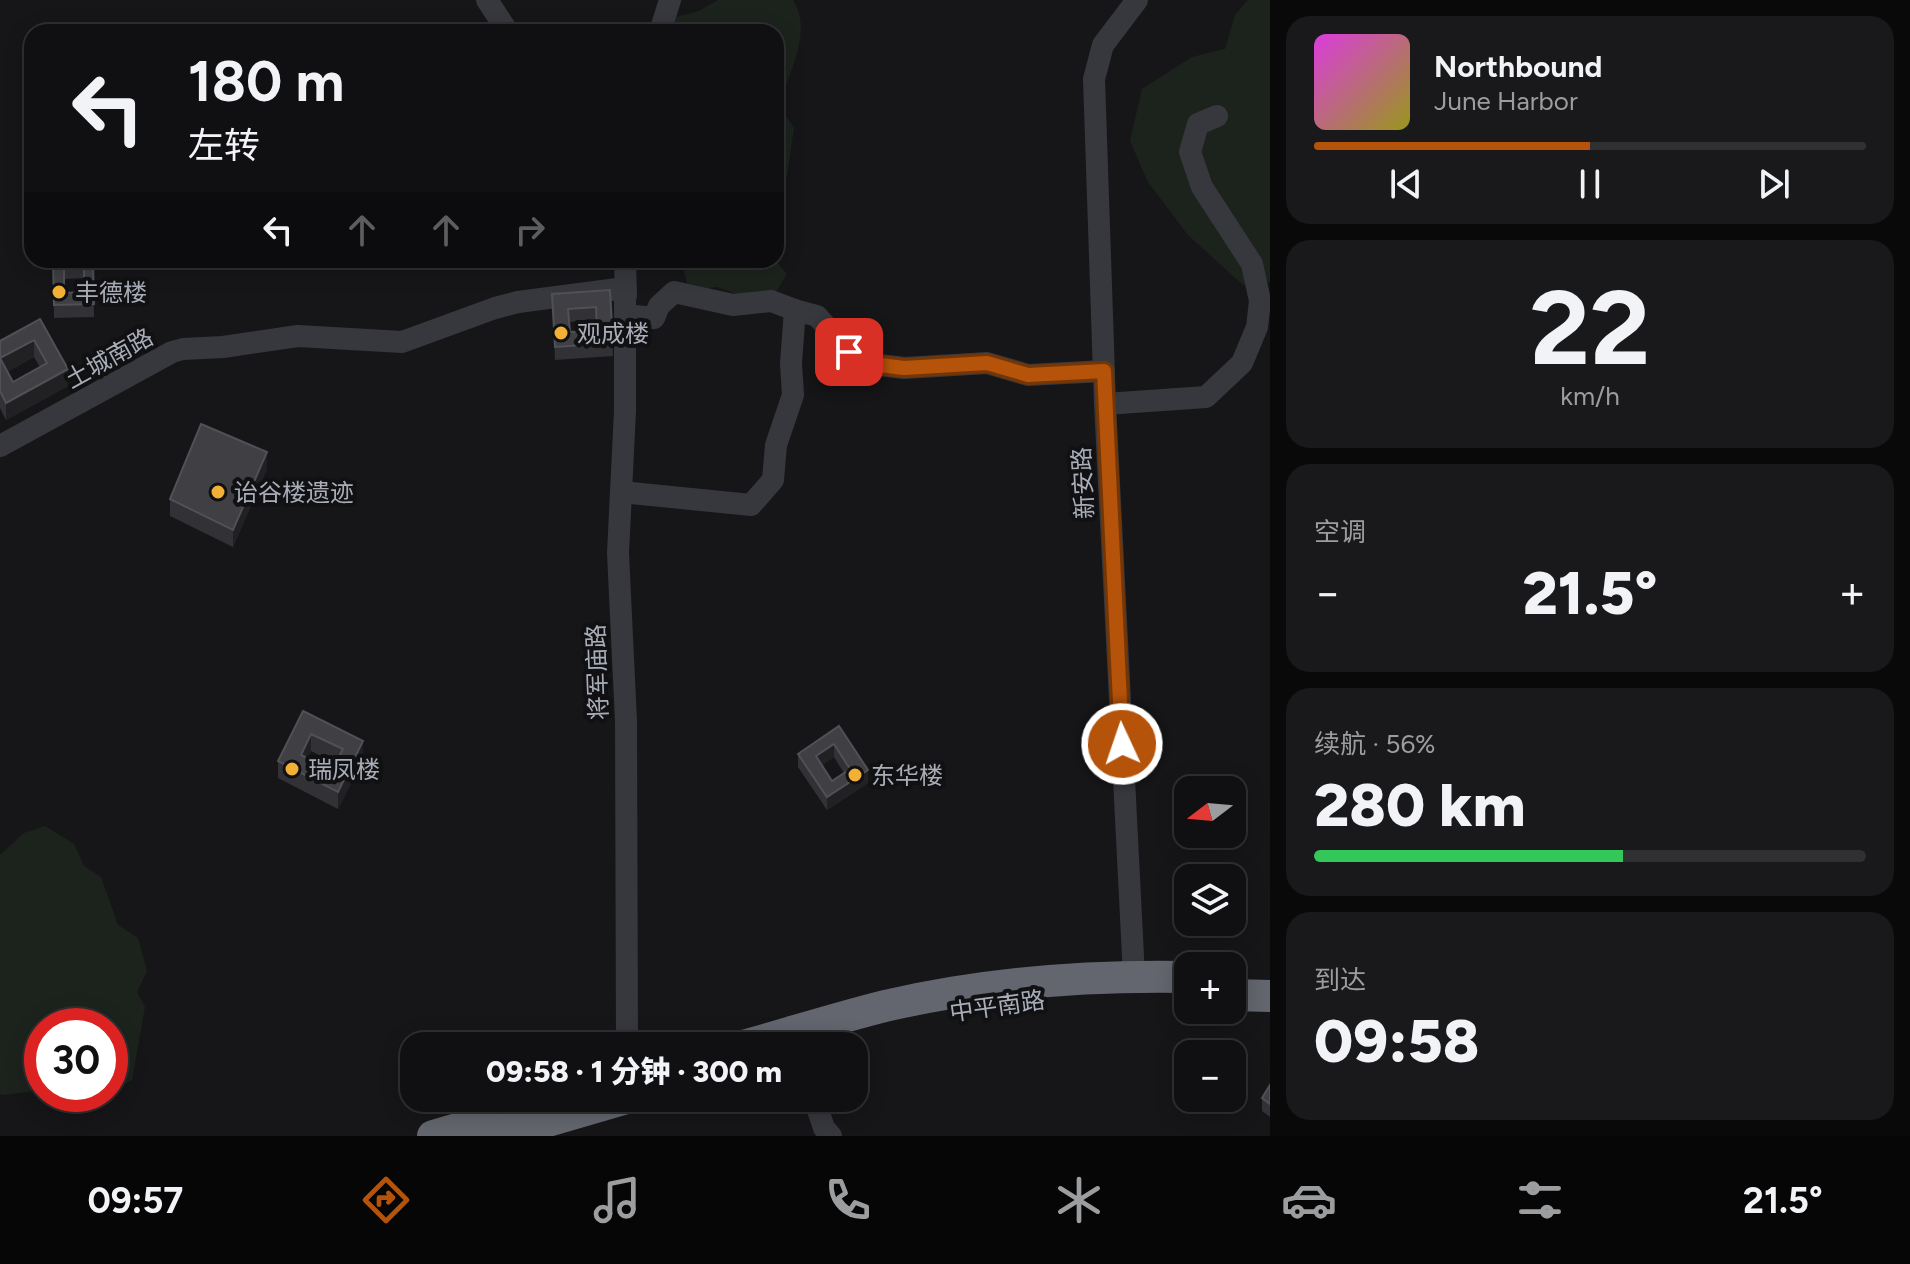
<!DOCTYPE html>
<html lang="zh">
<head>
<meta charset="utf-8">
<style>
	body { margin:0; font-family:Figtree,"Noto Sans SC",sans-serif; background:#19191b; color:#f1f3f6; height:100vh; display:flex; flex-direction:column; font-size:30px; white-space:nowrap }
	* { box-sizing:border-box; margin:0 }
	p { font-size:26px; color:#9c9d9f }
	.icon { flex:none; width:44px; height:44px; fill:none; stroke:currentColor; stroke-width:2; stroke-linecap:round; stroke-linejoin:round }
	.map { position:relative; flex:1; overflow:hidden }
	.details { display:flex; flex-direction:column; gap:16px; padding:16px; background:#09090a; width:640px }
	.details>* { flex:none }
	.hud { position:absolute; left:24px; top:24px; width:760px; height:244px; border-radius:24px; box-shadow:0 4px 20px #0003,0 0 0 2px #303032; background:#101012; color:#f1f3f6; overflow:hidden }
	.needle { width:52px; rotate:254deg }
	.tools { position:absolute; left:1174px; top:776px; display:grid; gap:16px }
	.tools a { display:grid; place-items:center; width:72px; height:72px; border-radius:16px; background:#101012; box-shadow:0 4px 20px #0003,0 0 0 2px #303032; font-size:40px }
	.speed { position:absolute; left:24px; top:1008px; display:flex; gap:16px; font-size:40px; font-weight:700; text-align:center }
	.speed>* { display:grid; place-content:center; width:104px; height:104px; border-radius:50%; background:#101012; box-shadow:0 4px 20px #0003,0 0 0 2px #303032; line-height:1 }
	.speed .limit { border:12px solid #d22; background:#fff; color:#111 }
	.pin { position:absolute; display:grid; place-items:center; width:68px; height:68px; color:#fff; margin:-34px; border-radius:16px; box-shadow:0 4px 12px #0006 }
	.me { position:absolute; width:88px; margin:-44px; rotate:357deg; stroke-linejoin:round; filter:drop-shadow(0 0 6px #0008) }
	.turn { display:flex; align-items:center; gap:28px; height:168px; padding:0 32px; font-size:36px }
	.turn .icon { width:104px; height:104px; stroke-width:2.5 }
	.turn b { display:block; font-size:56px; line-height:68px }
	.lanes { display:flex; align-items:center; height:76px; padding:0 32px; background:#0003; justify-content:center; gap:40px; direction:ltr }
	.lanes .off { opacity:.35 }
	.big { font-size:60px; font-weight:800; line-height:1.1 }
	.details .tile { flex:1; display:flex; flex-direction:column; justify-content:center; gap:12px; min-width:0; padding:0 28px; border-radius:24px; background:#19191b }
	.details .dial { align-items:center; gap:0 }
	.dial b { font-size:104px; line-height:1 }
	.song { display:flex; align-items:center; gap:24px }
	.cover { width:96px; height:96px; border-radius:12px; background:linear-gradient(135deg,hsl(300 70% 55%),hsl(60 70% 35%)) }
	.played { height:8px; border-radius:4px; background:linear-gradient(90deg,#b45309 50%,#303032 50%) }
	.keys { display:flex; justify-content:space-around; direction:ltr }
	.heat { display:flex; justify-content:space-between; align-items:center; font-size:44px; direction:ltr }
	.charge { height:12px; border-radius:6px; background:linear-gradient(90deg,#34c759 56%,#303032 0) }
	.trip { position:absolute; left:400px; top:1032px; width:468px; height:80px; border-radius:24px; background:#101012; box-shadow:0 4px 20px #0003,0 0 0 2px #303032; font-weight:800; line-height:80px; text-align:center }
	.tabs { display:flex; height:128px; justify-content:space-around; align-items:center; background:#060607; color:#9c9d9f }
	.tabs .icon { width:56px; height:56px }
	.tabs .active { color:#b45309 }
	.tabs b { font-size:36px; color:#f1f3f6 }
	main { display:flex; flex:1; min-height:0 }
	.map>svg:first-child { display:block }
</style>
</head>
<body>
<main>
<div class="map">
<svg width="1270" height="1136" viewBox="0 0 1270 1136">
	<rect width="100%" height="100%" fill="#161618"/>
	<g fill="#1c231d">
		<path d="M 718,0 L 793,0 C 813,31 789,73 779,105 L 794,128 L 787,176 L 776,175 L 776,32 L 660,32 L 664,20 L 699,11 Z"/>
		<polygon points="1248,0 1270,0 1270,282 1243,285 1188,235 1148,182 1130,141 1142,89 1192,57 1225,49 1235,15"/>
		<polygon points="678,260 775,260 787,274 768,305 717,287 689,291 682,263"/>
		<polygon points="45,826 74,844 84,866 101,877 118,925 138,938 147,971 137,992 145,1007 132,1080 110,1092 110,1026 42,1026 42,1090 3,1095 0,1094 0,855 24,833"/>
		<polygon points="66,1094 107,1094 81,1106"/>
	</g>
	<g fill="none" stroke-linecap="round" stroke-linejoin="round">
		<g stroke="#37383d" stroke-width="22">
			<polyline points="487,0 508,32"/>
			<polyline points="660,32 670,0"/>
			<polyline points="625,260 626,296"/>
			<polyline points="795,310 817,316 849,352 864,363 904,368 987,363 1028,375 1104,371"/>
			<polyline points="1105,404 1206,397 1242,363 1257,327 1260,301 1252,264 1202,187 1190,152 1198,124 1217,116"/>
			<polyline points="0,446 172,352 183,349 223,347 298,336 402,342 495,308 518,302 625,288 625,411 618,553 626,721 627,1046"/>
			<polyline points="621,492 751,505 773,480 776,445 793,395 791,363 795,310 771,301 733,305 674,292 659,306 654,318 625,315"/>
			<polyline points="1134,976 1105,404 1094,79 1103,45 1137,0"/>
			<polyline points="814,1098 824,1128 831,1136"/>
		</g>
		<g stroke="#63666e" stroke-width="32">
			<polyline points="1232,995 1270,996"/>
			<path d="M 743,1046 C 790,1033 837,1018 885,1006 C 984,983 1087,975 1188,977"/>
			<polyline points="433,1136 518,1111"/>
			<polyline points="496,1136 627,1098"/>
		</g>
	</g>
	<g fill="#323236" fill-rule="evenodd">
		<path d="M 53,260 L 93,260 L 94,317 L 54,318 ZM 84,278 L 84,292 L 64,293 L 64,279 Z"/>
		<path d="M 610,290 L 613,356 L 555,360 L 552,294 ZM 596,320 L 596,330 L 570,332 L 569,322 Z"/>
		<path d="M 40,319 L 68,386 L 6,420 L 0,408 L 0,341 ZM 34,357 L 40,367 L 13,382 L 7,372 Z"/>
		<polygon points="267,469 233,547 170,516 170,499"/>
		<path d="M 303,711 L 363,759 L 338,809 L 278,778 L 278,761 ZM 311,751 L 336,763 L 332,770 L 307,758 Z"/>
		<path d="M 839,726 L 868,783 L 827,810 L 798,767 L 798,754 ZM 834,757 L 844,773 L 832,781 L 822,765 Z"/>
		<polygon points="1270,1085 1270,1117 1262,1111 1262,1098"/>
	</g>
	<g fill="#212124">
		<polygon points="34,340 34,357 0,376 0,358"/>
		<polygon points="68,369 68,386 6,420 6,403"/>
		<polygon points="267,452 267,469 233,547 233,530"/>
		<polygon points="311,734 311,751 301,772 301,755"/>
		<polygon points="363,741 363,759 338,809 338,792"/>
		<polygon points="834,744 834,757 816,769 816,756"/>
		<polygon points="868,770 868,783 827,810 827,797"/>
	</g>
	<g fill="#3f3f44" stroke="#4f5156" stroke-width="2" fill-rule="evenodd">
		<path d="M 53,260 L 93,260 L 94,304 L 54,305 ZM 84,265 L 84,292 L 64,293 L 64,266 Z"/>
		<path d="M 610,290 L 613,343 L 555,347 L 552,294 ZM 596,307 L 597,330 L 570,332 L 568,309 Z"/>
		<path d="M 40,319 L 68,369 L 6,403 L 0,391 L 0,341 ZM 34,340 L 47,363 L 13,382 L 0,358 Z"/>
		<polygon points="201,424 267,452 233,530 170,499"/>
		<path d="M 303,711 L 363,741 L 338,792 L 278,761 ZM 311,734 L 343,749 L 332,770 L 301,755 Z"/>
		<path d="M 839,726 L 868,770 L 827,797 L 798,754 ZM 834,744 L 850,769 L 832,781 L 816,756 Z"/>
		<polygon points="1270,1085 1270,1104 1262,1098"/>
	</g>
	<g fill="none" stroke-linecap="round" stroke-linejoin="round">
		<defs>
			<polyline id="route" points="849,352 864,363 904,368 987,363 1028,375 1104,371 1122,744"/>
		</defs>
		<use href="#route" stroke="#753606" stroke-width="20"/>
		<use href="#route" stroke="#b45309" stroke-width="14"/>
	</g>
	<g fill="#f2b134" stroke="#111113" stroke-width="3">
		<circle cx="59" cy="292" r="8"/>
		<circle cx="561" cy="333" r="8"/>
		<circle cx="218" cy="492" r="8"/>
		<circle cx="292" cy="769" r="8"/>
		<circle cx="855" cy="775" r="8"/>
	</g>
	<g text-anchor="middle" dominant-baseline="central" stroke-width="8" stroke-linejoin="round" paint-order="stroke">
		<g font-size="24" fill="#a8adb8" stroke="#111113" text-anchor="start">
			<text x="75" y="292">丰德楼</text>
			<text x="577" y="333">观成楼</text>
			<text x="234" y="492">诒谷楼遗迹</text>
			<text x="308" y="769">瑞凤楼</text>
			<text x="871" y="775">东华楼</text>
		</g>
		<g font-size="24" fill="#a8adb8" stroke="#111113">
			<text transform="translate(109 358) rotate(-29)">土城南路</text>
			<text transform="translate(1083 483) rotate(-93)">新安路</text>
			<text transform="translate(597 672) rotate(-92)">将军庙路</text>
			<text transform="translate(997 1006) rotate(-8)">中平南路</text>
		</g>
	</g>
</svg>
<div class="tools">
<a><svg class="needle" viewBox="-14 -14 28 28"><path d="M0-13l5 13h-10z" fill="#e53935"/><path d="M0 13l5-13h-10z" fill="#9c9d9f"/></svg></a>
<a><svg class="icon" aria-label="layers" viewBox="0 0 24 24"><path d="M12 4l9 5-9 5-9-5zM3 14l9 5 9-5"/></svg></a>
<a>+</a>
<a>−</a>
</div>
<div class="speed"><div class="limit">30</div></div>
<div class="pin" style="left:849px;top:352px;background:#d93025"><svg class="icon" aria-label="arrive" viewBox="0 0 24 24"><path d="M6 21V4h12l-3 4 3 4H6"/></svg></div>
<svg class="me" style="left:1122px;top:744px" viewBox="-20 -20 40 40"><circle r="17" fill="#b45309" stroke="#fff" stroke-width="3"/><path d="M0-11L8 9 0 5-8 9z" fill="#fff"/></svg>
<div class="trip">09:58 · 1 分钟 · 300 m</div>
<div class="hud">
<div class="turn"><svg class="icon" aria-label="left" viewBox="0 0 24 24"><path d="M17 20v-9H6M10 6l-5 5 5 5"/></svg><div><b>180 m</b>左转</div></div>
<div class="lanes"><svg class="icon" aria-label="left" viewBox="0 0 24 24"><path d="M17 20v-9H6M10 6l-5 5 5 5"/></svg><svg class="icon off" aria-label="ahead" viewBox="0 0 24 24"><path d="M12 20V5M6 11l6-6 6 6"/></svg><svg class="icon off" aria-label="ahead" viewBox="0 0 24 24"><path d="M12 20V5M6 11l6-6 6 6"/></svg><svg class="icon off" aria-label="right" viewBox="0 0 24 24"><path d="M7 20v-9h11M14 6l5 5-5 5"/></svg></div>
</div>
</div>
<section class="details">
<div class="tile">
<div class="song"><i class="cover"></i><div><b>Northbound</b><p>June Harbor</p></div></div>
<div class="played"></div>
<div class="keys"><svg class="icon" aria-label="previous" viewBox="0 0 24 24"><path d="M18 5L8 12l10 7zM5 5v14"/></svg><svg class="icon" aria-label="pause" viewBox="0 0 24 24"><path d="M8 5v14M16 5v14"/></svg><svg class="icon" aria-label="next" viewBox="0 0 24 24"><path d="M6 5l10 7-10 7zM19 5v14"/></svg></div>
</div>
<div class="tile dial"><b>22</b><p>km/h</p></div>
<div class="tile"><p>空调</p>
<div class="heat"><a>−</a><b class="big">21.5°</b><a>+</a></div>
</div>
<div class="tile"><p>续航 · 56%</p><b class="big">280 km</b><div class="charge"></div></div>
<div class="tile"><p>到达</p><b class="big">09:58</b></div>
</section>
</main>
<nav class="tabs">
<b>09:57</b>
<svg class="icon active" aria-label="directions" viewBox="0 0 24 24"><path d="M12 3l9 9-9 9-9-9zM9 14v-3h6M13 9l2 2-2 2"/></svg>
<svg class="icon" aria-label="music" viewBox="0 0 24 24"><path d="M9 18V5l10-2v13"/><circle cx="6" cy="18" r="3"/><circle cx="16" cy="16" r="3"/></svg>
<svg class="icon" aria-label="phone" viewBox="0 0 24 24"><path d="M5 4h4l2 5-3 2q2 4 5 5l2-3 5 2v4C11 20 4 13 5 4z"/></svg>
<svg class="icon" aria-label="climate" viewBox="0 0 24 24"><path d="M12 3v18M4 7l16 10M4 17L20 7"/></svg>
<svg class="icon" aria-label="car" viewBox="0 0 24 24"><path d="M5 17H2v-5l4-1 3-4h7l3 4 3 1v5h-3M9 17h6M6 11h13"/><circle cx="7" cy="17" r="2"/><circle cx="17" cy="17" r="2"/></svg>
<svg class="icon" aria-label="filters" viewBox="0 0 24 24"><path d="M4 7h16M4 17h16"/><circle cx="9" cy="7" r="2"/><circle cx="15" cy="17" r="2"/></svg>
<b>21.5°</b>
</nav>
</body>
</html>
